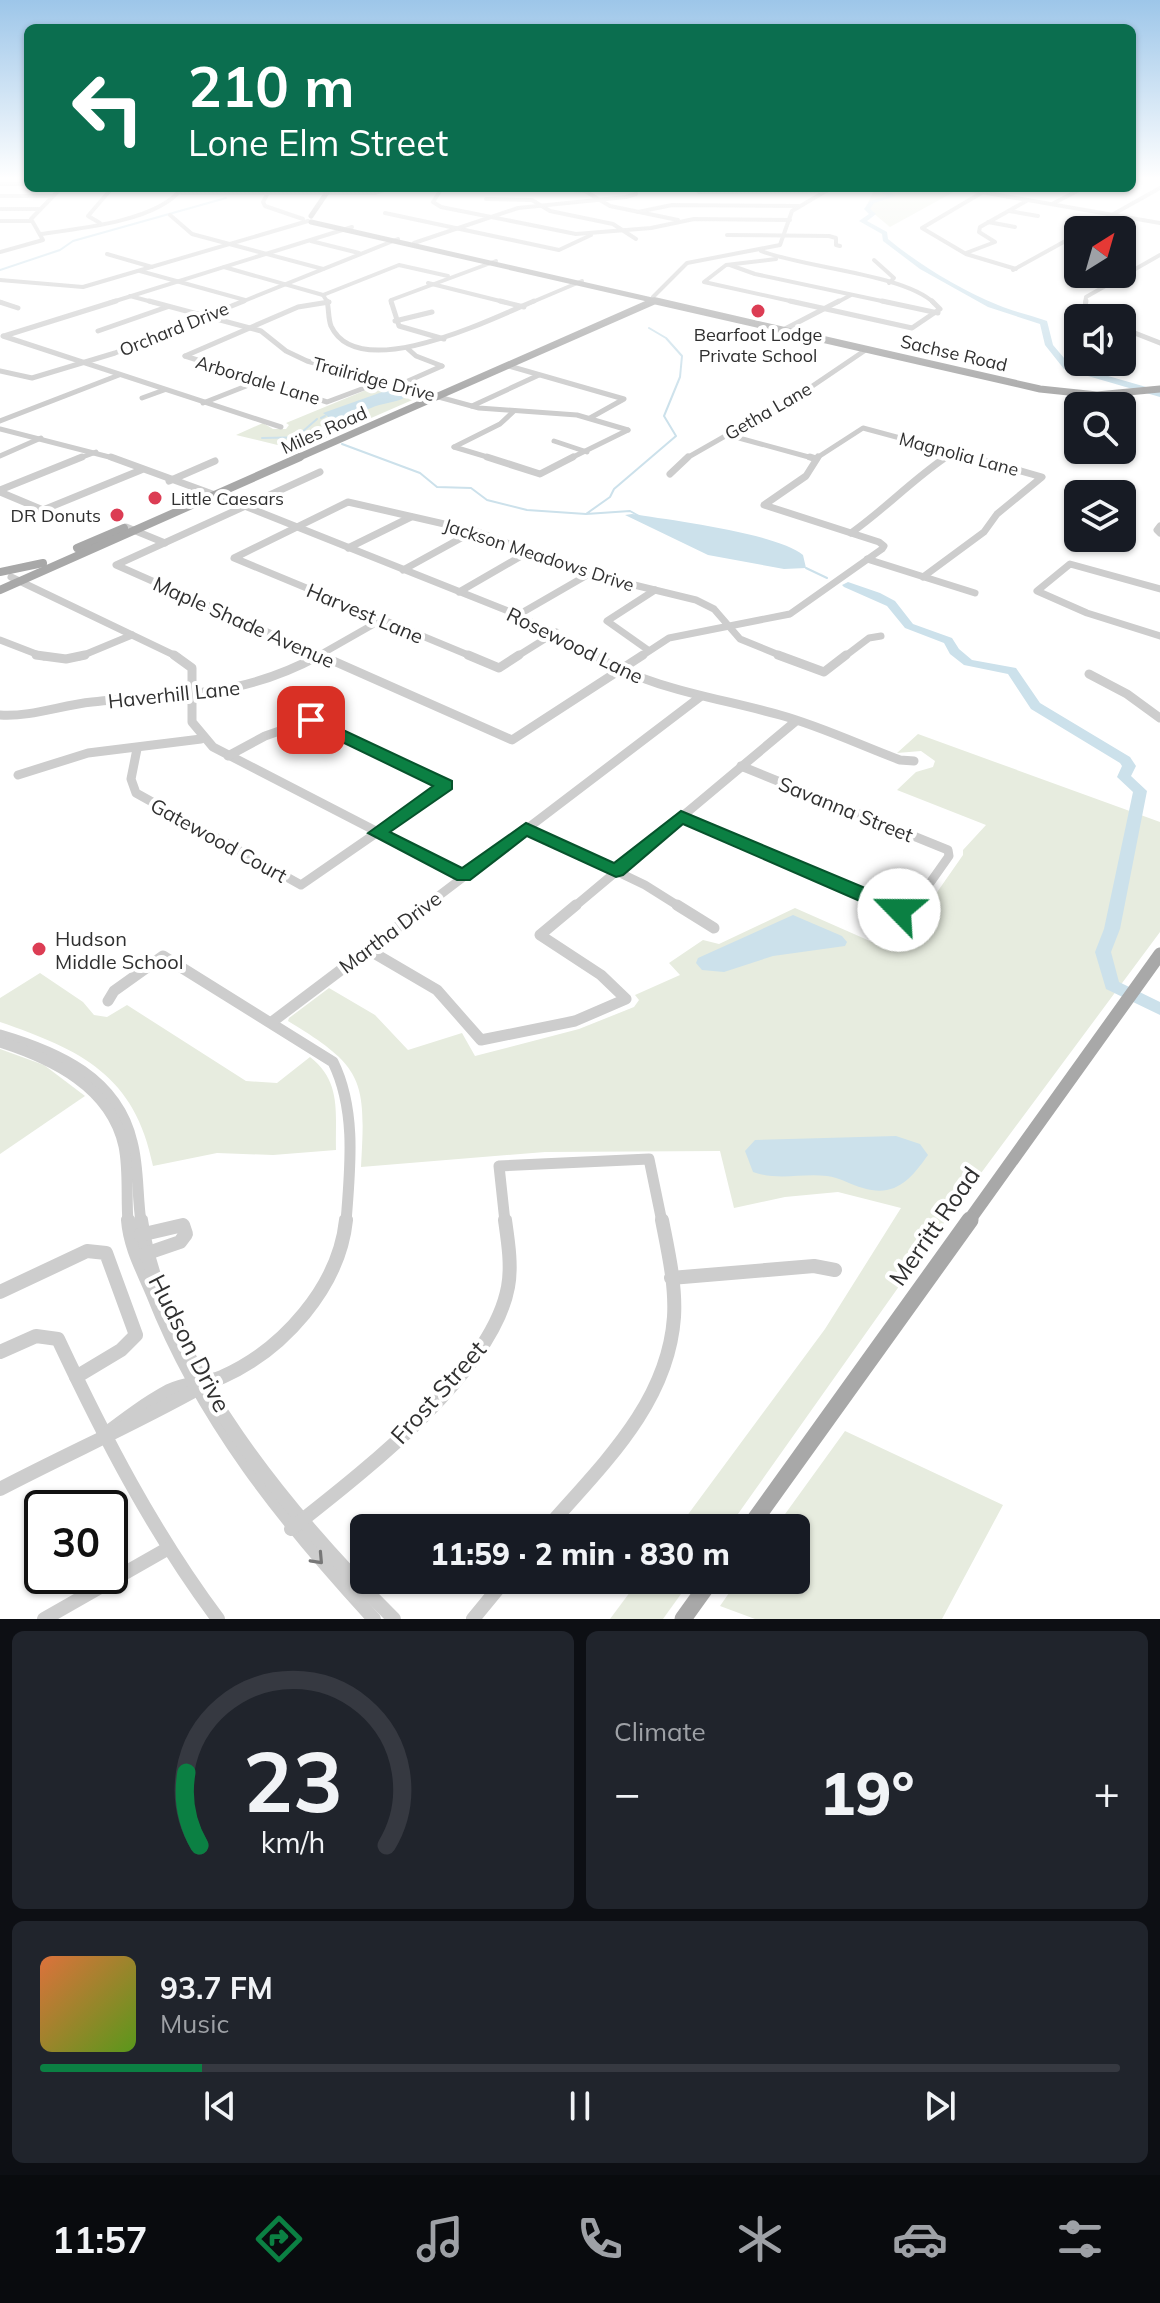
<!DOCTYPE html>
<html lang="en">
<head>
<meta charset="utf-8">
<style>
	body { margin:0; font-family:Mulish,sans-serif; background:#20242c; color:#f1f3f6; height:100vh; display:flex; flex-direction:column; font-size:30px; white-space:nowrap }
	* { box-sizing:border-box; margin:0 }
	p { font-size:26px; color:#9ea1a6 }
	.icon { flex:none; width:44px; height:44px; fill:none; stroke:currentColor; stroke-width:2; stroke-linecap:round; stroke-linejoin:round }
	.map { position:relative; height:1619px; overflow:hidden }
	.panel { display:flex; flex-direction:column; gap:12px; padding:12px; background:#0d0f14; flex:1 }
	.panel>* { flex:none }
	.banner { position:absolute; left:24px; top:24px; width:1112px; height:168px; border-radius:12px; box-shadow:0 2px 6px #0004; background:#0b6e4f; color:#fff; overflow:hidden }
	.needle { width:52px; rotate:37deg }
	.controls { position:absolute; left:1064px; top:216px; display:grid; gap:16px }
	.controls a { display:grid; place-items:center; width:72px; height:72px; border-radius:12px; background:#171b24; box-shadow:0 2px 6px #0004; font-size:40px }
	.speed { position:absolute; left:24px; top:1490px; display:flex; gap:16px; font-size:40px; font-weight:700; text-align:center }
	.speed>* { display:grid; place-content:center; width:104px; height:104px; border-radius:50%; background:#171b24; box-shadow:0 2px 6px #0004; line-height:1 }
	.speed .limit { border:4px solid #111; border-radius:12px; background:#fff; color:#111 }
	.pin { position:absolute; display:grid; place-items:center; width:68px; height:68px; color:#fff; margin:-34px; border-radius:16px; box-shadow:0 4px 12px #0006 }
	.me { position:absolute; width:88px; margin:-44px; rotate:293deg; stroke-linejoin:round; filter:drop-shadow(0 0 6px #0008) }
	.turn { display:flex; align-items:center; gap:28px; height:168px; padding:0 32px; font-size:36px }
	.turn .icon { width:104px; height:104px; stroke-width:2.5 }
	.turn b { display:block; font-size:56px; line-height:68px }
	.big { font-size:60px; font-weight:800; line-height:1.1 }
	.panel .tile { flex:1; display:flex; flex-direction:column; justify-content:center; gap:12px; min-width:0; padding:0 28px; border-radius:12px; background:#20242c }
	.panel .dial { align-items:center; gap:0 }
	.dial svg { height:208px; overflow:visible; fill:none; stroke:#363941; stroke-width:7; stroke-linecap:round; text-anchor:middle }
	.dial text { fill:#f1f3f6; stroke:none }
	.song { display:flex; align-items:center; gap:24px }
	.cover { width:96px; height:96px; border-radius:12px; background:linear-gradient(135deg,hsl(20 70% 55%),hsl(90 70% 35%)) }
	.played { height:8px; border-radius:4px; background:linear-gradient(90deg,#0b8043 15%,#363941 15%) }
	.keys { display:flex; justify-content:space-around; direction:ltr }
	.heat { display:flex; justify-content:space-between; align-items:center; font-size:44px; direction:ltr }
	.panel .tiles { flex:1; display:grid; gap:12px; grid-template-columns:1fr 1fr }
	.tile:last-child { grid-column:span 2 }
	.trip { position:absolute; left:350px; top:1514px; width:460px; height:80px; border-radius:12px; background:#171b24; box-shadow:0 2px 6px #0004; font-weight:800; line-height:80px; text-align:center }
	.tabs { display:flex; height:128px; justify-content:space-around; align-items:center; background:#090b0e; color:#9ea1a6 }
	.tabs .icon { width:56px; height:56px }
	.tabs .active { color:#0b8043 }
	.tabs b { font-size:36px; color:#f1f3f6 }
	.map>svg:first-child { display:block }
</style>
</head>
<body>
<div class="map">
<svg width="1160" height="1619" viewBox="0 0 1160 1619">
	<rect width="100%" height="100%" fill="#fff"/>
	<g fill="#e7ecdf">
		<polygon points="875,188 951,188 959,189 890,227 866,207"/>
		<polygon points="383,383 426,394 298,450 236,435 263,423 273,429 286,429 289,425 286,423"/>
		<path d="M 918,734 L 1160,822 L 1160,932 L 941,1227 L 728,1528 L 678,1528 L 825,1329 L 901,1208 L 838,1192 L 785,1197 L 734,1208 L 720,1151 L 545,1152 L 361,1167 C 366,1080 364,1067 288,1021 L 289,1018 L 329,988 L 375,1015 L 408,1050 L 462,1033 L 475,1056 L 579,1029 L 634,1007 L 639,1000 L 635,995 L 680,975 L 669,963 L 703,940 L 719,944 L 795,908 L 888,949 L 933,898 L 963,855 L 963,850 L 986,825 L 897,790 L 916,772 L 933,767 L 935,761 L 921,751 L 897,753 Z"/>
		<path d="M 40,973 L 83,1002 L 94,1015 L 107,1017 L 127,1005 L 246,1081 L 277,1083 L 310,1057 C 342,1082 335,1113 336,1150 L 273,1155 L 217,1153 L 153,1166 C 135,1075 81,1050 0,1022 L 0,998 Z"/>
		<polygon points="0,1049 44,1065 85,1096 0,1154"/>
		<polygon points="845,1431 1003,1505 942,1619 755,1619 720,1606 738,1580 796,1580 796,1528 775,1528"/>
		<polygon points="639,1580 691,1580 663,1619 610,1619"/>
	</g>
	<g fill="#cce1eb">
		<path d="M 385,391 L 396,391 L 404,398 C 394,403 382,403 371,408 C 353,415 342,429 323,413 Z"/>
		<path d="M 632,514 C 670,520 776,533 803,555 L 806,568 L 784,569 L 708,555 L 625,515 Z"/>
		<polygon points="793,915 842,936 847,942 845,946 773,956 724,972 702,970 696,963 698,958"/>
		<path d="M 896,1136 L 920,1144 L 928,1155 C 911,1179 895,1198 863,1188 C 851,1185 839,1177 827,1176 C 801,1173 779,1181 753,1172 L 745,1151 L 755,1140 Z"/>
	</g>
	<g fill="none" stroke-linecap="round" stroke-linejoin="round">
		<g stroke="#cce1eb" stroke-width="2">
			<polyline points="0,270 60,250 73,241 226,198"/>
			<polyline points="321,418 325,416"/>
			<polyline points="309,435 302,432 317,419"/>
			<polyline points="321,437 314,437 339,421"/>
			<polyline points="262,438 314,437"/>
			<polyline points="342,444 420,473 437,487 471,488 487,500 527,510 586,514"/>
			<polyline points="639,516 630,511 586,514 610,497 614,489 676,436 664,416 680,377 682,356 666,338 649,328"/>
			<polyline points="806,568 827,578"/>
		</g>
		<g fill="#cce1eb" fill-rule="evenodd">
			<path d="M 873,188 L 881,188 L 896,196 L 874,203 L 870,209 L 876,214 L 867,221 L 887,232 L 888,239 C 921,266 959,289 998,305 C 1014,312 1031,315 1047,321 L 1053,345 L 1070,365 L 1160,391 L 1160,397 L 1064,369 L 1045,345 L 1040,324 L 988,307 L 920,269 L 883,241 L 882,234 L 859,221 L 869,214 L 864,209 L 870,201 L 887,196 Z"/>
			<polygon points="848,582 880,593 895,601 913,624 952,638 959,649 972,660 1016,668 1040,703 1130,757 1136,766 1131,776 1147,791 1120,929 1111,952 1119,982 1160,1002 1160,1015 1106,989 1095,952 1104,929 1133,792 1117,777 1122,766 1120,763 1031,709 1008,674 964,665 950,654 944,643 905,628 887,606 844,587 842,585"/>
		</g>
		<g stroke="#cdcdcd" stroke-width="4">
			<polyline points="0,184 28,184"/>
			<polyline points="442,188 433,202 441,207 576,234 651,228 694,219 790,220"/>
			<polyline points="547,188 585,191 610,206 678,220"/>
			<polyline points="696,188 699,192 827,191"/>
			<polyline points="958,188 1160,223"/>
			<polyline points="269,191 263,202 265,206 303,219"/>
			<polyline points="983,192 922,228 966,254 1016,269"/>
			<polyline points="181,193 375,193 389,188"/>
			<polyline points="0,196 53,196"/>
			<polyline points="486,199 532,200 550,211 613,224 636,239"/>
			<polyline points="1052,204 1083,188"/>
			<polyline points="0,209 40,209"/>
			<polyline points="1009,211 1038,216"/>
			<polyline points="638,212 672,205 798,206"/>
			<polyline points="385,213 559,250 591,235"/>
			<polyline points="170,215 192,234 323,269"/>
			<polyline points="0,221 31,221"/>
			<polyline points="988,222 1015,227"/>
			<polyline points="100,223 88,216 112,188"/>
			<polyline points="1085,230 1160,188"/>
			<path d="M 40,234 C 78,229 158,221 181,189"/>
			<polyline points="727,235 829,236 836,238 836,245 840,246"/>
			<polyline points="311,241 359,253"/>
			<polyline points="414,243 518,208 626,197 636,194 635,188"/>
			<path d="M 761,251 C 805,268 904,274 934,303"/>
			<polyline points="0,252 43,240 31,219 61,188"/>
			<polyline points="966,253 995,242 979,232 980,227 1028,200"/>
			<polyline points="107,254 152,267"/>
			<polyline points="776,259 726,265 704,282 799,303"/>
			<polyline points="874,260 894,278 889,283"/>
			<polyline points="730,265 755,274 891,303"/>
			<polyline points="224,267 323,295 328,303"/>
			<polyline points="1013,270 1078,234"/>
			<polyline points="140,271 245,300"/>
			<polyline points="0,280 83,287 308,221"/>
			<polyline points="428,283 508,303"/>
			<polyline points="323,295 399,265 448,276"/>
			<polyline points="130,296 156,303"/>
			<polyline points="653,297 687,263 780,245 792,211 831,188"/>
			<polyline points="0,302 3,303"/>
			<polyline points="109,303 352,227"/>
			<polyline points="239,303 398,239"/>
			<polyline points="323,303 329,302"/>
			<polyline points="391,303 391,300 496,261"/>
			<polyline points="530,303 582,281"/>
			<polyline points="836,303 851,295"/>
			<polyline points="1085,303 1086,297 1160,255"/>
		</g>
		<g stroke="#cdcdcd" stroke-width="5">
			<polyline points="149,301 261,331 286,351 307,361 479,408 577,415 628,430"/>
			<path d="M 327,301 C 329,309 328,318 331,326 C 359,386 495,317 534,301"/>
			<polyline points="391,301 399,326 444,339"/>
			<polyline points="500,301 524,307"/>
			<polyline points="790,301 912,328 940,309 932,301"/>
			<polyline points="882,301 938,313"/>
			<polyline points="1086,301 1085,306 1103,318"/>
			<polyline points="0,302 18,308"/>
			<polyline points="395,321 432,312"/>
			<polyline points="1122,328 1160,343"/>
			<polyline points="785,329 839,301"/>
			<polyline points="98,331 167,307"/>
			<polyline points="3,336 281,427"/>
			<polyline points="4,336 116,301"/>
			<polyline points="407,348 416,356 442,366"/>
			<polyline points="185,356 327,402 383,381"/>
			<polyline points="185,356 298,307 329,302"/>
			<polyline points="509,366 624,399 590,418"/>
			<polyline points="0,371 32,378 115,353 244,301"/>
			<polyline points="399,385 442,366"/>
			<polyline points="142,398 164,390"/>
			<polyline points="203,403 259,381"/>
			<polyline points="472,406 539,375"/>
			<polyline points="0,421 119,375"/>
			<polyline points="0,429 117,459"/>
			<polyline points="728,435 816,459"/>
			<polyline points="554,441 587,452"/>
			<polyline points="454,447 494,459"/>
			<polyline points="454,447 500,424 513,412"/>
			<polyline points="0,456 41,438"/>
			<polyline points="77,459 96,452"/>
			<polyline points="569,459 628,430"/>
			<polyline points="685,459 811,387 867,349"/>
			<polyline points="815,459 863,428 978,459"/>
			<polyline points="943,459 954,452"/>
		</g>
		<g stroke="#cdcdcd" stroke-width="7">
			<polyline points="111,457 237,503 518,615 598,657"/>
			<polyline points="487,457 540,474 573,457"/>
			<polyline points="810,457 816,459"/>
			<polyline points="320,472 116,565 324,657"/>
			<polyline points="670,474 688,457"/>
			<polyline points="169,481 215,461"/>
			<polyline points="0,490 82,457"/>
			<polyline points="0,492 43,510 141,470"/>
			<polyline points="1160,526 1157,530 1160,533"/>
			<polyline points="126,527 165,543"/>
			<path d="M 851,533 C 885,509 911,481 946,457"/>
			<polyline points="348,548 411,517"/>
			<polyline points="867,559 975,593"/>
			<polyline points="403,570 474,531"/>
			<polyline points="11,577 178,657"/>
			<polyline points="923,577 984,532 997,514 1042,477 971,457"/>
			<polyline points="1160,589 1070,564 1037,591 1087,613 1160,636"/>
			<polyline points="459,592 530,551"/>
			<polyline points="518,615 589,574"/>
			<polyline points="0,640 44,657"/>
			<polyline points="648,650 607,621 655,590"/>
			<polyline points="79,657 132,635"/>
			<polyline points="316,657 381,620"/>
			<polyline points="473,657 234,558 348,502 475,531 589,574 696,600 714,609 740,639 784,657"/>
			<polyline points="516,657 556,632"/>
			<polyline points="640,657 669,638 790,614 882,549 884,546 879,542 764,505 806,476 818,457"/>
			<polyline points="844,657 869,638 881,636"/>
		</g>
		<g stroke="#cdcdcd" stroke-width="9">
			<polyline points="36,655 66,659 85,655"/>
			<polyline points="174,655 192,668 192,722 213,747 463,876"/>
			<polyline points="320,655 512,740 643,655"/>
			<polyline points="468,655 499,668 519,655"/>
			<path d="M 594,655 C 652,690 716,697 780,715 C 820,726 860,745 900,760 L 914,761"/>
			<polyline points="778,655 824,672 846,655"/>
			<polyline points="1089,674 1127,694 1160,718"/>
			<path d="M 0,715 C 32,717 61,705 92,702 C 180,692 237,700 320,655"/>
			<polyline points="137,749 131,779 136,793 301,885 446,785 311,720 265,736 228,756"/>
			<polyline points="741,766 948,850 949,856 913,907"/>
			<polyline points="18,775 88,753 201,739"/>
			<polyline points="681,816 891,907"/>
			<polyline points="526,828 645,885 680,907"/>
			<polyline points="424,907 700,697"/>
			<polyline points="574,907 796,721"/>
		</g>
		<g stroke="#cdcdcd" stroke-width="11">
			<polyline points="677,905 714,928"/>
			<polyline points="887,905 899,910 911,909 914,905"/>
			<polyline points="367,949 437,990 481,1040 575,1021 626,999 601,975 540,935 576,905"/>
			<path d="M 108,1001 L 114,991 L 163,956 L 333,1062 C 357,1111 350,1169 346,1222"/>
			<polyline points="272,1022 427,905"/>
			<path d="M 0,1035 C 58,1052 117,1078 132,1142 C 139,1168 137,1195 141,1222"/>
			<path d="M 0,1042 C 53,1059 111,1087 124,1146 C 129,1171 126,1197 128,1222"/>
			<polyline points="505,1222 499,1166 649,1159 662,1222"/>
		</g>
		<g stroke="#cdcdcd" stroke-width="14">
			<path d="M 128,1220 C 130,1247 143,1270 153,1294 C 202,1419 284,1521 374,1619"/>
			<path d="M 141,1220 C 162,1364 293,1519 394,1619"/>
			<polyline points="140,1235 183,1225 186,1234 180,1242 145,1254"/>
			<polyline points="671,1278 814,1266 835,1270"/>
			<polyline points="0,1292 87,1251 106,1253 136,1335 121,1350 76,1377"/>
			<path d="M 0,1352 L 36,1336 L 58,1339 C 104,1437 153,1532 218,1619"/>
			<path d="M 103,1436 C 124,1420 145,1404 169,1391 C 186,1382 205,1384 222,1377 C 283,1350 339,1287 346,1220"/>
			<path d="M 0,1489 C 67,1454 135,1424 201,1387"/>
			<path d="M 547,1528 C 601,1466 668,1404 674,1317 C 676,1285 668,1251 662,1220"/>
			<path d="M 291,1529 C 358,1476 492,1374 508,1287 C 512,1266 508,1241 505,1220"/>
			<polyline points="44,1619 167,1549"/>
			<polyline points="473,1619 505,1580"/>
		</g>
		<g stroke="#a8a8a8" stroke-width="5">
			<polyline points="311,216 330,188"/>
			<polyline points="311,222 665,303"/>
			<polyline points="650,303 654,301"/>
		</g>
		<g stroke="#a8a8a8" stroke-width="7">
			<polyline points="656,301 1040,389 1097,395 1160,389"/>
			<polyline points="295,459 654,301"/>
		</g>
		<g stroke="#a8a8a8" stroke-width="8">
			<polyline points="77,548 124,528"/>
			<polyline points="0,572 43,563"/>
			<polyline points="0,590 300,457"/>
		</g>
		<polyline stroke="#a8a8a8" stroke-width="13" points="968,1222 1160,954"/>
		<g stroke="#a8a8a8" stroke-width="17">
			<polyline points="749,1528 970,1220"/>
			<polyline points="683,1619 711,1580"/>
		</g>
	</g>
	<defs><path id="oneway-chevron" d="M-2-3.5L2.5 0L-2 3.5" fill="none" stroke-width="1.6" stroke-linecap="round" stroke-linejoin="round" transform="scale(2)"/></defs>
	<use stroke="#777" href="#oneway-chevron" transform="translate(318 1559) rotate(47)"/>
	<linearGradient id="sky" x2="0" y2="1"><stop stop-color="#9dc6e9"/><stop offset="0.44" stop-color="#fff"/><stop offset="1" stop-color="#fff" stop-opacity="0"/></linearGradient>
	<rect width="1160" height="405" fill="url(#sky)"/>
	<polygon fill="#0b8043" stroke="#07532c" stroke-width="2" points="311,715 452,781 452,789 390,832 462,868 526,823 614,863 681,811 906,905 909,910 899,916 892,915 683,824 623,875 616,877 527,836 470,880 457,880 368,833 433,786 305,724 305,716"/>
	<g fill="#dc3d54" stroke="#fff" stroke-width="3">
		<circle cx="758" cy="311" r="8"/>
		<circle cx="155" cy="498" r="8"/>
		<circle cx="117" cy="515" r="8"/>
		<circle cx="39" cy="949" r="8"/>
	</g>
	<g text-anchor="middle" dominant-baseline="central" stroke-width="8" stroke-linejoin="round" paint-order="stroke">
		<g font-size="18" fill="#303030" stroke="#fff">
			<text transform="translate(174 329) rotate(-22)">Orchard Drive</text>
			<text transform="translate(954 353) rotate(13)">Sachse Road</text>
			<text transform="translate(374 379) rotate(15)">Trailridge Drive</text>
			<text transform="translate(258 380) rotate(17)">Arbordale Lane</text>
			<text transform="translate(768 411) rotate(-30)">Getha Lane</text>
			<text transform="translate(324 430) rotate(-24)">Miles Road</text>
			<text transform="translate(959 454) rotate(15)">Magnolia Lane</text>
			<text transform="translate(539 555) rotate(18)">Jackson Meadows Drive</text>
		</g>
		<g font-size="18" fill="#303030" stroke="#fff">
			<text x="758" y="334">Bearfoot Lodge<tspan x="758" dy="21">Private School</tspan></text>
			<text x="171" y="498" text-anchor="start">Little Caesars</text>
			<text x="101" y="515" text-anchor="end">DR Donuts</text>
		</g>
		<g font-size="20" fill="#303030" stroke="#fff">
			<text transform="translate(365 613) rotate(23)">Harvest Lane</text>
			<text transform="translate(244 622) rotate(24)">Maple Shade Avenue</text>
			<text transform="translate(575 645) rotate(26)">Rosewood Lane</text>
			<text transform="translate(174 694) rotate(-6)">Haverhill Lane</text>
			<text transform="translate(846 809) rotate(22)">Savanna Street</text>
			<text transform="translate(219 840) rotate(29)">Gatewood Court</text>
			<text transform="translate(390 932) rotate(-37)">Martha Drive</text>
		</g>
		<g font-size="20" fill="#303030" stroke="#fff" text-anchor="start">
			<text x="55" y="938">Hudson<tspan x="55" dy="23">Middle School</tspan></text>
		</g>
		<g font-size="24" fill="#303030" stroke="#fff">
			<text transform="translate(934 1226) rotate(-55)">Merritt Road</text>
			<text transform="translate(190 1343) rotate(63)">Hudson Drive</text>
			<text transform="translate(438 1392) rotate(-48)">Frost Street</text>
		</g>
	</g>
</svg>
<div class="controls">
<a><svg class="needle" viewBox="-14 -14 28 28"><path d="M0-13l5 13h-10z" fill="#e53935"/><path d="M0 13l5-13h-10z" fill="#9ea1a6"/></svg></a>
<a><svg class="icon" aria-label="sound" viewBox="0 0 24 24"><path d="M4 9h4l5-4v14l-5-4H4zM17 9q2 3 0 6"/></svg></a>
<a><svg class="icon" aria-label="search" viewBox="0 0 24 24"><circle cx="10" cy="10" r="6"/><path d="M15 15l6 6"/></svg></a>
<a><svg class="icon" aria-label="layers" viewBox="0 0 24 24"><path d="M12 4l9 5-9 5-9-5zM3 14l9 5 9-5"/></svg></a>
</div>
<div class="speed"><div class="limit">30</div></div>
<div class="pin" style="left:311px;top:720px;background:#d93025"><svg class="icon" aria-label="arrive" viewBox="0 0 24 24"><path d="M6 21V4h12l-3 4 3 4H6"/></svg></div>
<svg class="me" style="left:899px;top:910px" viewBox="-20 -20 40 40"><circle r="19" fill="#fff"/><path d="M0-13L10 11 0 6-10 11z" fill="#0b8043"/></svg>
<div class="trip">11:59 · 2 min · 830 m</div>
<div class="banner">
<div class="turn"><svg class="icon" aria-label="left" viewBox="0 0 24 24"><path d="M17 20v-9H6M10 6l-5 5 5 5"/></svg><div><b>210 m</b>Lone Elm Street</div></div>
</div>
</div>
<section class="panel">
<div class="tiles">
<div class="tile dial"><svg viewBox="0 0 100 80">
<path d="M14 69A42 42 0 1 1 86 69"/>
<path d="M14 69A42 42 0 0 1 9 41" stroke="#0b8043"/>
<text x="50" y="56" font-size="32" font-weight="700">23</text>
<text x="50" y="72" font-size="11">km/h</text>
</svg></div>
<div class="tile"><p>Climate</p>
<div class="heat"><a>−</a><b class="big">19°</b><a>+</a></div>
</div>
<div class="tile">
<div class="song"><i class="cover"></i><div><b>93.7 FM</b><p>Music</p></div></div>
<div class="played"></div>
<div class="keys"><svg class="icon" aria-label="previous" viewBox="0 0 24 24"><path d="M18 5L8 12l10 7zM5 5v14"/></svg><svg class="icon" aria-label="pause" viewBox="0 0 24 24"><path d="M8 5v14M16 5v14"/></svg><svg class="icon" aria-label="next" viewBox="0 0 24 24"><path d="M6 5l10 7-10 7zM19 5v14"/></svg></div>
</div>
</div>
</section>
<nav class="tabs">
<b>11:57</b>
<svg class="icon active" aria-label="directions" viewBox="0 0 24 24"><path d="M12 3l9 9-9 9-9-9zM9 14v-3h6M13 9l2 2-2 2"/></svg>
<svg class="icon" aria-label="music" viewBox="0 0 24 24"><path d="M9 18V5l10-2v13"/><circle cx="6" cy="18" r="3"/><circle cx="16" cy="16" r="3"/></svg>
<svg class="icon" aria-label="phone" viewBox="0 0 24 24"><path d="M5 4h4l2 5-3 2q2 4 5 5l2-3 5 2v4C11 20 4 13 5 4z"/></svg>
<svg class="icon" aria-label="climate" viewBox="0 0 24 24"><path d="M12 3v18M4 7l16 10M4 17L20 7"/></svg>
<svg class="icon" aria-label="car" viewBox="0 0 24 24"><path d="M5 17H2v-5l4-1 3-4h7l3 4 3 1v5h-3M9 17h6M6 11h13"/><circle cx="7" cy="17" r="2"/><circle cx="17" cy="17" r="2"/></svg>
<svg class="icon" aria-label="filters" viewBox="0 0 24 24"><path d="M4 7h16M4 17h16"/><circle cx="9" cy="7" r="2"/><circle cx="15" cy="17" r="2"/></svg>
</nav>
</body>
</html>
